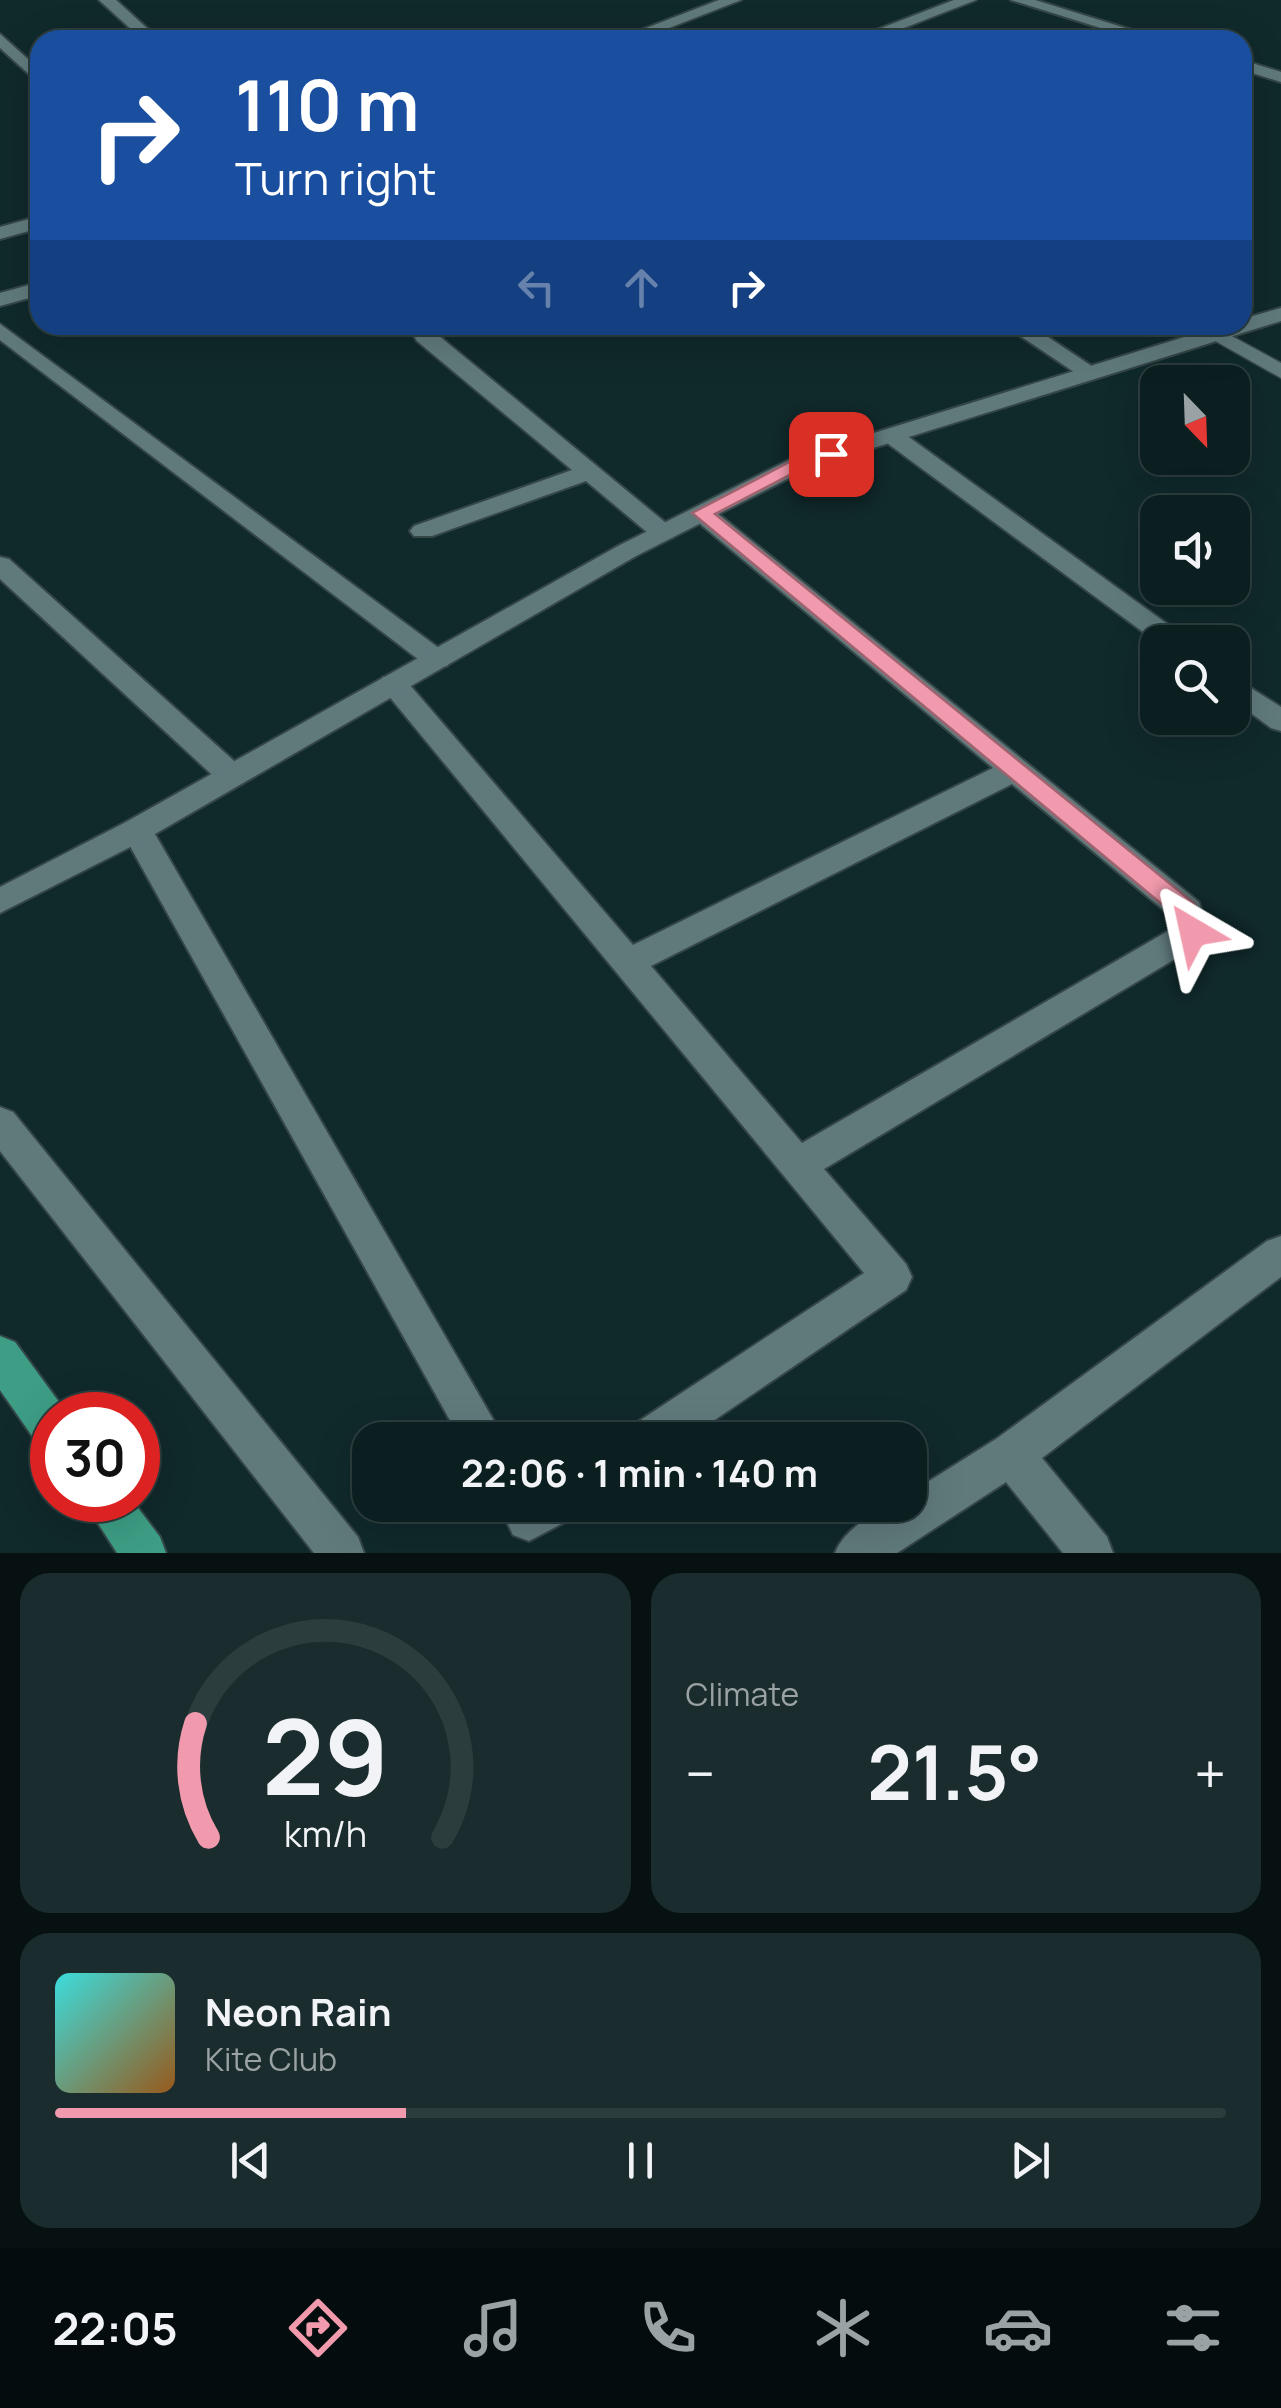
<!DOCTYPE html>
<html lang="en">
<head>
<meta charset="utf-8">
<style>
	body { margin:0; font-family:Manrope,sans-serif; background:#1a2c2d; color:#f1f3f6; height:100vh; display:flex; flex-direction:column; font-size:38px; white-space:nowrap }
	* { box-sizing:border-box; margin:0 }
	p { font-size:32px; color:#9aa2a5 }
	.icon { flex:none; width:55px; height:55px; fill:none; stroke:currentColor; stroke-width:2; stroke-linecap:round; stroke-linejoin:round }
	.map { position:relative; height:1553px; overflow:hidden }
	.sheet { display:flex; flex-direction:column; gap:20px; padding:20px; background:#071112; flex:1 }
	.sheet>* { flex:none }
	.banner { position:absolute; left:30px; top:30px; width:1222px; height:305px; border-radius:30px; box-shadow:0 10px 40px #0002,0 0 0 2px #2c3d3e; background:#1a4fa0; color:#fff; overflow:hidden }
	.needle { width:65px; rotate:157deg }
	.tools { position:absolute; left:1140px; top:365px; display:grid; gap:20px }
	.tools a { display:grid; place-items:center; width:110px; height:110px; border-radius:20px; background:#0c1f20; box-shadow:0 10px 40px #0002,0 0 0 2px #2c3d3e; font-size:50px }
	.speed { position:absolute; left:30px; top:1392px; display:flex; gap:20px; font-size:50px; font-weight:700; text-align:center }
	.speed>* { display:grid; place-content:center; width:130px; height:130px; border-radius:50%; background:#0c1f20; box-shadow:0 10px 40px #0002,0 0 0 2px #2c3d3e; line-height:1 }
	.speed .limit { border:15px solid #d22; background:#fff; color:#111 }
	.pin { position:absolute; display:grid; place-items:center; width:85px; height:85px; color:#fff; margin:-42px; border-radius:20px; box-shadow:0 5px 15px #0006 }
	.me { position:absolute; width:110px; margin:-55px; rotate:324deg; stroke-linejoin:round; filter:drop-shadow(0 0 8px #0008) }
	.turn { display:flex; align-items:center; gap:35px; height:210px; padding:0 40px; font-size:45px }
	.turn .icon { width:130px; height:130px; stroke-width:2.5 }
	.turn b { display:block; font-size:70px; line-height:85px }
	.lanes { display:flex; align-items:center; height:95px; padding:0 40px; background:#0003; justify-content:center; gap:50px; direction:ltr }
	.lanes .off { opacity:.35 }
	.big { font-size:75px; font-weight:700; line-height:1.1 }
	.sheet .tile { flex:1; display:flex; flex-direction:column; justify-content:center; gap:15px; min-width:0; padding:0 35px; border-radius:30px; background:#1a2c2d }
	.sheet .dial { align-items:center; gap:0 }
	.dial svg { height:260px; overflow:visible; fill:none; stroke:#2c3d3e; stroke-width:7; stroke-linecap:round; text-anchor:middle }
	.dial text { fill:#f1f3f6; stroke:none }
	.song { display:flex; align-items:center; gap:30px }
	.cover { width:120px; height:120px; border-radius:15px; background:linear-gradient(135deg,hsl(180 70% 55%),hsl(30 70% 35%)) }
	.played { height:10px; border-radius:5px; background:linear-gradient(90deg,#f29aad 30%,#2c3d3e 30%) }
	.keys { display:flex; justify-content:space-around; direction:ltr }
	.heat { display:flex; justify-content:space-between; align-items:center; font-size:55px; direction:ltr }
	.sheet .tiles { flex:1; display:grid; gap:20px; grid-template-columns:1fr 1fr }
	.tile:last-child { grid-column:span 2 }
	.trip { position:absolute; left:352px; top:1422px; width:575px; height:100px; border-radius:30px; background:#0c1f20; box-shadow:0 10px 40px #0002,0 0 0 2px #2c3d3e; font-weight:700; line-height:100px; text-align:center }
	.tab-bar { display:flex; height:160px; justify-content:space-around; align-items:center; background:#050c0d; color:#9aa2a5 }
	.tab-bar .icon { width:70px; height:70px }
	.tab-bar .on { color:#f29aad }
	.tab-bar b { font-size:45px; color:#f1f3f6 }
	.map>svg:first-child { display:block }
</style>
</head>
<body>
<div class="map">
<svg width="1281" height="1553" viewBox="0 0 1281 1553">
	<rect width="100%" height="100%" fill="#10292b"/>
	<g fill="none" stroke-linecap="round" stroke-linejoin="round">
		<defs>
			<polygon id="service" points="1217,328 1281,363 1281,378 1210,338 1210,330"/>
			<g id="minor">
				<polygon points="99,0 116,0 160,40 143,40"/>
				<polygon points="719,0 741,0 638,40 615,40"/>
				<polygon points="954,0 976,0 873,40 850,40"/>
				<polygon points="1011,0 1035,0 1164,40 1139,40"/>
				<polygon points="0,34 40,70 40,84 0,48"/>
				<polygon points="1242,60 1281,72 1281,82 1242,70"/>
				<polygon points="40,216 40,228 0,239 0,227"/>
				<polygon points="40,282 40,295 0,306 0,293"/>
				<polygon points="0,324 447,654 451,660 447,666 427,666 0,340"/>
				<polygon points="1004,325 1030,325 1102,373 1091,380 1083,378"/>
				<polygon points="425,330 433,331 672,528 676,533 672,538 654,538 586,481 432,536 414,536 410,531 414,526 572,470 417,341 414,336"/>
				<polygon points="891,428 899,430 1184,636 1187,642 1158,643 883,440 879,435"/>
				<path d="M 702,506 L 711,508 L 1199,902 L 1209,932 L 1205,941 L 824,1169 L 906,1264 L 912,1277 L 906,1290 L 685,1440 L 627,1440 L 633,1425 L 864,1273 L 379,684 L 383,677 L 403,677 L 633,945 L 993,768 L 693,518 L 690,513 ZM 1012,784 L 1172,917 L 1175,927 L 802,1143 L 651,966 Z"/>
				<polygon points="0,557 9,559 243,769 247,776 243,783 232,786 221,783 0,579"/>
				<polygon points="1232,676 1281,707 1281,731 1271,728 1232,699"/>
				<polygon points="137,819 148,822 505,1440 461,1440 121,830 126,822"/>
				<polygon points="0,1107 13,1112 358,1537 364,1553 314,1553 0,1151"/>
				<path d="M 1281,1236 L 1281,1277 L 1042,1458 L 1107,1537 L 1113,1553 L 1063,1553 L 1006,1482 L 897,1553 L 835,1553 C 845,1527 882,1505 910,1505 L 910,1493 L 996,1439 L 1267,1241 Z"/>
				<polygon points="499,1505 573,1505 567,1521 529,1541 513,1535"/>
			</g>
			<polygon id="tertiary" points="1281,308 1281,321 809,468 636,556 148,838 0,913 0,887 126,822 618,546 793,458 1223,325 1242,325 1242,319"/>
			<g id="trunk">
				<polygon points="0,1336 15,1342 67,1413 52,1415 52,1449 37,1443 0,1390"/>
				<polygon points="83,1500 132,1500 160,1537 166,1553 117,1553"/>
			</g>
		</defs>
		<use href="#service" stroke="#354647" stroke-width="3"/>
		<use href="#minor" stroke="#354647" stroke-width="4"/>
		<use href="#tertiary" stroke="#354647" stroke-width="4"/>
		<use href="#trunk" stroke="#354647" stroke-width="4"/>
		<use href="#service" fill="#607a7c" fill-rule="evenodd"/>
		<use href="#minor" fill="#607a7c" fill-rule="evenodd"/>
		<use href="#tertiary" fill="#607a7c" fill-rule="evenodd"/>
		<use href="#trunk" fill="#3d9e85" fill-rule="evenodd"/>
	</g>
	<polygon fill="#f29aad" stroke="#9d6470" stroke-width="2.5" points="831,448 840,454 837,457 807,466 715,514 1195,904 1206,932 1202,939 1184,939 1176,916 692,513 795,459"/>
</svg>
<div class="tools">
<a><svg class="needle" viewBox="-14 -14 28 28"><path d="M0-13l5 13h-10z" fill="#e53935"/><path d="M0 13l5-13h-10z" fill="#9aa2a5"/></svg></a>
<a><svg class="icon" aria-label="sound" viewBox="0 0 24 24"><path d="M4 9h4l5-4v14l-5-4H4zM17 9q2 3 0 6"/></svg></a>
<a><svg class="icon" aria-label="search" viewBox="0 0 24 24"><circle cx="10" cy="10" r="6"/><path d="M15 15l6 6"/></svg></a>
</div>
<div class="speed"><div class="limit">30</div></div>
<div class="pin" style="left:831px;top:454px;background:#d93025"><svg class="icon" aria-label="arrive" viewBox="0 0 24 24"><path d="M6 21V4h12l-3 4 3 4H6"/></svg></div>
<svg class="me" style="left:1193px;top:932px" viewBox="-20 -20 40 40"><path d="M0-17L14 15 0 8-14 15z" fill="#f29aad" stroke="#fff" stroke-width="4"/></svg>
<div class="trip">22:06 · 1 min · 140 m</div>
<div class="banner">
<div class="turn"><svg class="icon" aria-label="right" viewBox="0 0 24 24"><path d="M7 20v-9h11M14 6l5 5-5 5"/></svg><div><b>110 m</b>Turn right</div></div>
<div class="lanes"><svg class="icon off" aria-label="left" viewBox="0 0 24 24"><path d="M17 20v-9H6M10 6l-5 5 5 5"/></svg><svg class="icon off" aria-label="ahead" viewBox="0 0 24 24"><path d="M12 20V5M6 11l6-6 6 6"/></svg><svg class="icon" aria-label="right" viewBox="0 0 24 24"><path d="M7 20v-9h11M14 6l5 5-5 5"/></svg></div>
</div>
</div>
<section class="sheet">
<div class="tiles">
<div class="tile dial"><svg viewBox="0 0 100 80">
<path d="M14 69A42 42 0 1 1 86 69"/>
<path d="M14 69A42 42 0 0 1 10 34" stroke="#f29aad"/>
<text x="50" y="56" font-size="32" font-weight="700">29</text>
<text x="50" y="72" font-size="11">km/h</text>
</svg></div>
<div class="tile"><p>Climate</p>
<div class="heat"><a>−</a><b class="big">21.5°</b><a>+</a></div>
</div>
<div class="tile">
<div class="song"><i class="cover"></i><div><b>Neon Rain</b><p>Kite Club</p></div></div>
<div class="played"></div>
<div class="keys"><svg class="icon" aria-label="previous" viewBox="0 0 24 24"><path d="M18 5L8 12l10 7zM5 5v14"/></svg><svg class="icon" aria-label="pause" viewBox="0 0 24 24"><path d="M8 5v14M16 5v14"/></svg><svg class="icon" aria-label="next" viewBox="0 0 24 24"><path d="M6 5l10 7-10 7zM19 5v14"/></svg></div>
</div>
</div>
</section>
<nav class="tab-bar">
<b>22:05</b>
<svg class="icon on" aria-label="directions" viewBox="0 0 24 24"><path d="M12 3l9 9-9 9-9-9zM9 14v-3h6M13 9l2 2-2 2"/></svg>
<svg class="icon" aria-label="music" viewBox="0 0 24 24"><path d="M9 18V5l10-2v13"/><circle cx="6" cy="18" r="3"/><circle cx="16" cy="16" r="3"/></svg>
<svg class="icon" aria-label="phone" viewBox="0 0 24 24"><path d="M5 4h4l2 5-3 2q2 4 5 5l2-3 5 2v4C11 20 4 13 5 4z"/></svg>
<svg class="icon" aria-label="climate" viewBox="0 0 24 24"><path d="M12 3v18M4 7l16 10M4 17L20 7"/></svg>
<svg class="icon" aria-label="car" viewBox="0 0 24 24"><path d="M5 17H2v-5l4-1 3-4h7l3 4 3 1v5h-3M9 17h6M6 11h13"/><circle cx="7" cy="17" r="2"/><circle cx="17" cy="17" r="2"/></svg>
<svg class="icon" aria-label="filters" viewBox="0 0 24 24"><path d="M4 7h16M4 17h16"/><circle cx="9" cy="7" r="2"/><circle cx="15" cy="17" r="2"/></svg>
</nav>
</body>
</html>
